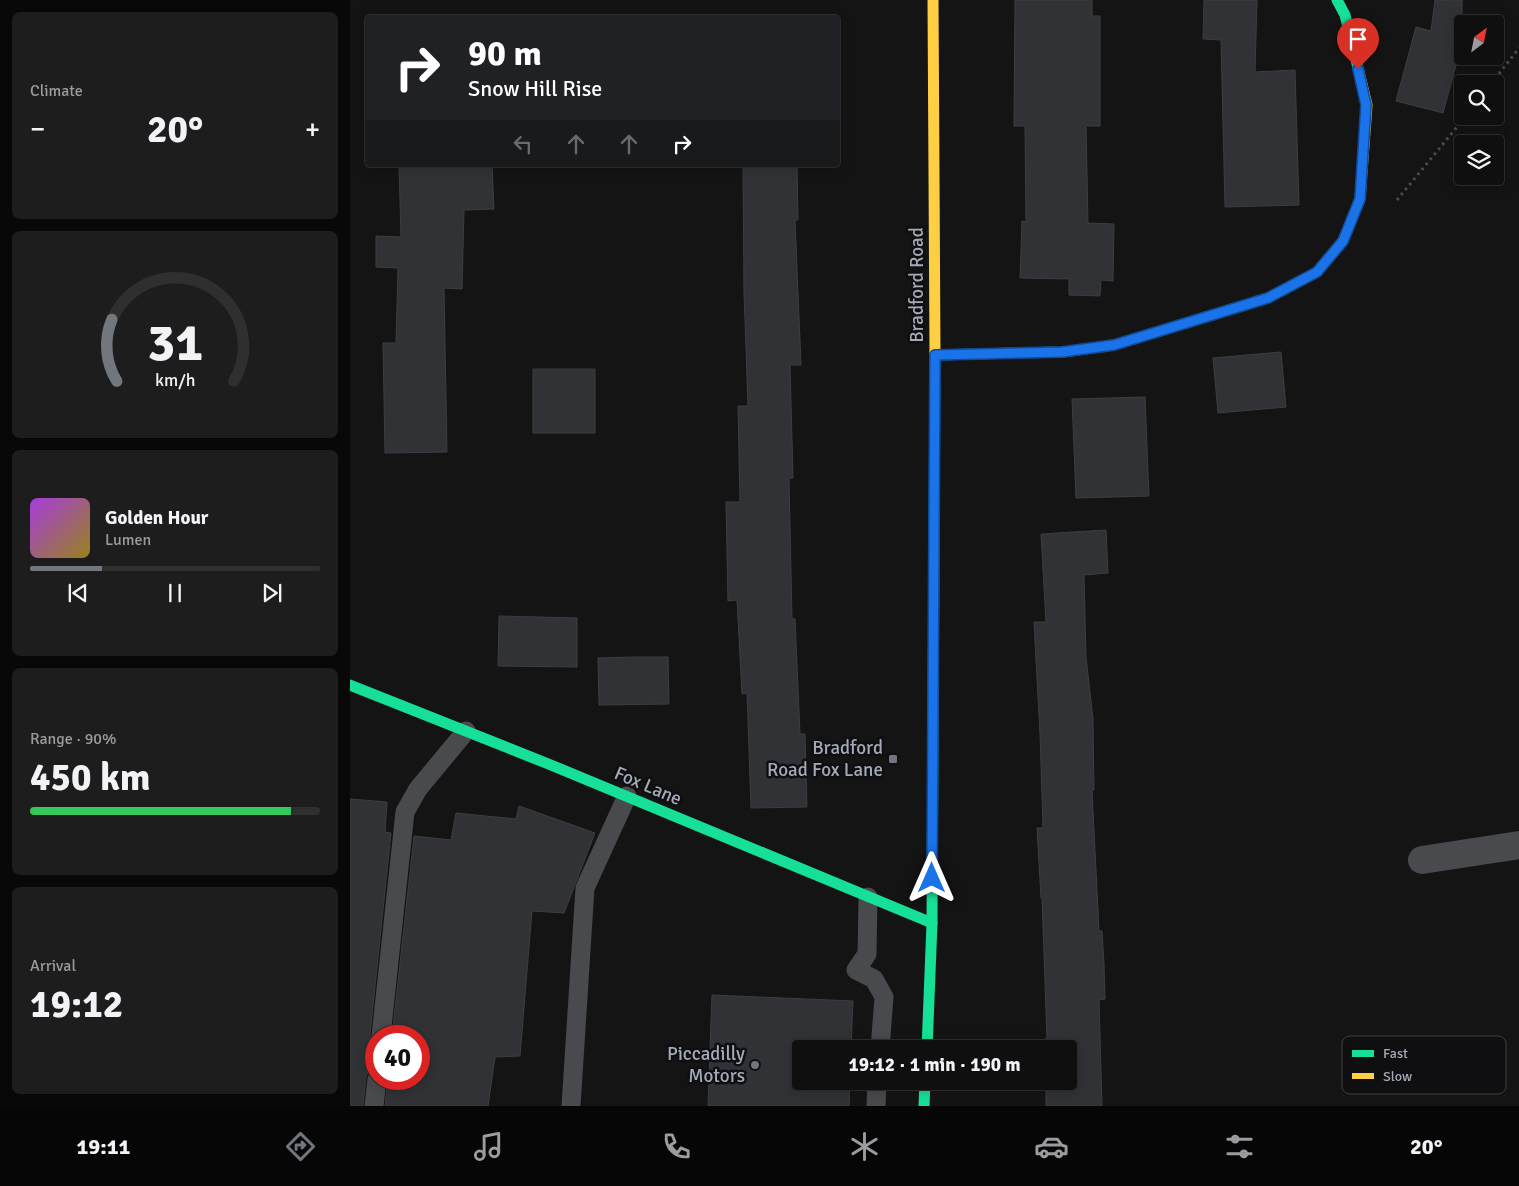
<!DOCTYPE html>
<html lang="en">
<head>
<meta charset="utf-8">
<style>
	body { margin:0; font-family:Signika,sans-serif; background:#1d1d1e; color:#f1f3f6; height:100vh; display:flex; flex-direction:column; font-size:19px; white-space:nowrap }
	* { box-sizing:border-box; margin:0 }
	p { font-size:16px; color:#9b9c9f }
	.icon { flex:none; width:28px; height:28px; fill:none; stroke:currentColor; stroke-width:2; stroke-linecap:round; stroke-linejoin:round }
	.map { position:relative; flex:1; overflow:hidden }
	.details { display:flex; flex-direction:column; gap:12px; padding:12px; background:#080809; width:350px }
	.details>* { flex:none }
	.hud { position:absolute; left:15px; top:15px; width:475px; height:152px; border-radius:5px; box-shadow:0 2px 12px #0003,0 0 0 1px #2f2f30; background:#202124; color:#fff; overflow:hidden }
	.needle { width:32px; rotate:32deg }
	.controls { position:absolute; left:1104px; top:15px; display:grid; gap:10px }
	.controls a { display:grid; place-items:center; width:50px; height:50px; border-radius:5px; background:#0f0f10; box-shadow:0 2px 12px #0003,0 0 0 1px #2f2f30; font-size:25px }
	.speed { position:absolute; left:15px; top:1025px; display:flex; gap:10px; font-size:25px; font-weight:700; text-align:center }
	.speed>* { display:grid; place-content:center; width:65px; height:65px; border-radius:50%; background:#0f0f10; box-shadow:0 2px 12px #0003,0 0 0 1px #2f2f30; line-height:1 }
	.speed .limit { border:8px solid #d22; background:#fff; color:#111 }
	.pin { position:absolute; display:grid; place-items:center; width:42px; height:42px; color:#fff; margin:-51px -21px; border-radius:50% 50% 50% 0; rotate:-45deg; box-shadow:0 0 5px #0007 }
	.pin .icon { rotate:45deg }
	.me { position:absolute; width:55px; margin:-28px; rotate:0deg; stroke-linejoin:round; filter:drop-shadow(0 0 4px #0008) }
	.turn { display:flex; align-items:center; gap:18px; height:105px; padding:0 20px; font-size:22px }
	.turn .icon { width:65px; height:65px; stroke-width:2.5 }
	.turn b { display:block; font-size:35px; line-height:42px }
	.lanes { display:flex; align-items:center; height:48px; padding:0 20px; background:#0003; justify-content:center; gap:25px; direction:ltr }
	.lanes .off { opacity:.35 }
	.big { font-size:38px; font-weight:700; line-height:1.1 }
	.details .tile { flex:1; display:flex; flex-direction:column; justify-content:center; gap:8px; min-width:0; padding:0 18px; border-radius:8px; background:#1d1d1e }
	.details .dial { align-items:center; gap:0 }
	.dial svg { height:130px; overflow:visible; fill:none; stroke:#2f2f30; stroke-width:7; stroke-linecap:round; text-anchor:middle }
	.dial text { fill:#f1f3f6; stroke:none }
	.song { display:flex; align-items:center; gap:15px }
	.cover { width:60px; height:60px; border-radius:8px; background:linear-gradient(135deg,hsl(280 70% 55%),hsl(50 70% 35%)) }
	.played { height:5px; border-radius:2px; background:linear-gradient(90deg,#72767e 25%,#2f2f30 25%) }
	.keys { display:flex; justify-content:space-around; direction:ltr }
	.heat { display:flex; justify-content:space-between; align-items:center; font-size:28px; direction:ltr }
	.charge { height:8px; border-radius:4px; background:linear-gradient(90deg,#34c759 90%,#2f2f30 0) }
	.trip { position:absolute; left:442px; top:1040px; width:285px; height:50px; border-radius:5px; background:#0f0f10; box-shadow:0 2px 12px #0003,0 0 0 1px #2f2f30; font-weight:700; line-height:50px; text-align:center }
	.tab-bar { display:flex; height:80px; justify-content:space-around; align-items:center; background:#060606; color:#9b9c9f }
	.tab-bar .icon { width:35px; height:35px }
	.tab-bar .selected { color:#72767e }
	.tab-bar b { font-size:22px; color:#f1f3f6 }
	main { display:flex; flex:1; min-height:0 }
	.map>svg:first-child { display:block }
</style>
</head>
<body>
<main>
<section class="details">
<div class="tile"><p>Climate</p>
<div class="heat"><a>−</a><b class="big">20°</b><a>+</a></div>
</div>
<div class="tile dial"><svg viewBox="0 0 100 80">
<path d="M14 69A42 42 0 1 1 86 69"/>
<path d="M14 69A42 42 0 0 1 11 31" stroke="#72767e"/>
<text x="50" y="56" font-size="32" font-weight="700">31</text>
<text x="50" y="72" font-size="11">km/h</text>
</svg></div>
<div class="tile">
<div class="song"><i class="cover"></i><div><b>Golden Hour</b><p>Lumen</p></div></div>
<div class="played"></div>
<div class="keys"><svg class="icon" aria-label="previous" viewBox="0 0 24 24"><path d="M18 5L8 12l10 7zM5 5v14"/></svg><svg class="icon" aria-label="pause" viewBox="0 0 24 24"><path d="M8 5v14M16 5v14"/></svg><svg class="icon" aria-label="next" viewBox="0 0 24 24"><path d="M6 5l10 7-10 7zM19 5v14"/></svg></div>
</div>
<div class="tile"><p>Range · 90%</p><b class="big">450 km</b><div class="charge"></div></div>
<div class="tile"><p>Arrival</p><b class="big">19:12</b></div>
</section>
<div class="map">
<svg width="1169" height="1106" viewBox="0 0 1169 1106">
	<rect width="100%" height="100%" fill="#141415"/>
	<g fill="#313235" stroke="#3d3e41">
		<polygon points="665,0 742,0 742,16 750,16 750,126 736,126 738,223 764,224 763,281 751,280 750,296 719,295 719,279 670,278 672,221 676,222 675,126 664,126"/>
		<polygon points="854,0 907,0 905,72 945,70 949,205 875,207 871,40 853,39"/>
		<polygon points="1085,0 1112,0 1112,43 1093,113 1046,101 1066,27 1081,31"/>
		<polygon points="49,165 142,165 144,209 114,210 112,289 94,288 97,452 35,453 33,343 46,343 48,268 26,267 26,236 51,237"/>
		<polygon points="393,165 447,165 448,220 445,220 451,365 440,365 443,478 439,478 442,619 445,619 450,734 455,734 457,807 401,808 397,693 392,694 387,600 378,601 376,502 390,502 388,406 398,406 394,292"/>
		<polygon points="931,352 936,407 868,413 863,358"/>
		<rect x="183" y="369" width="62" height="64"/>
		<polygon points="795,397 799,496 726,498 722,399"/>
		<polygon points="756,530 758,573 734,575 736,657 743,719 744,790 742,790 749,931 752,931 754,964 755,999 749,1000 752,1106 696,1106 696,1081 719,1081 719,1049 695,1049 695,1039 697,1039 692,898 691,898 687,828 693,828 690,734 684,622 696,622 691,534"/>
		<polygon points="149,616 227,618 227,667 148,666"/>
		<polygon points="283,657 318,657 319,704 249,705 248,658"/>
		<polygon points="0,799 37,802 35,832 41,833 20,1035 21,1041 26,1046 26,1068 18,1072 16,1077 13,1106 0,1106"/>
		<polygon points="169,806 245,833 214,913 182,911 170,1056 145,1057 138,1106 35,1106 38,1079 69,1079 69,1036 42,1036 64,836 101,840 106,813 166,819"/>
		<polygon points="362,995 503,1001 501,1049 451,1049 451,1081 500,1081 499,1106 358,1106"/>
	</g>
	<g fill="none" stroke-linecap="round" stroke-linejoin="round">
		<g stroke="#4a4b4f" stroke-width="3" stroke-dasharray="2.5 4" stroke-linecap="butt">
			<polyline points="1141,84 1169,48"/>
			<polyline points="1047,200 1116,116"/>
		</g>
		<g stroke="#484a4e" stroke-width="19">
			<polyline points="518,897 517,954 506,970 524,979 534,997 530,1049"/>
			<polyline points="31,1036 55,812 68,789 116,731"/>
			<polyline points="24,1106 27,1079"/>
			<polyline points="221,1106 235,888 277,796"/>
			<polyline points="526,1106 527,1081"/>
		</g>
		<polyline stroke="#484a4e" stroke-width="28" points="1072,860 1169,845"/>
		<g stroke="#16e098" stroke-width="11">
			<polyline points="987,0 995,15 1009,72"/>
			<polyline points="585,355 713,352 764,345 918,298 933,290"/>
			<polyline points="0,685 196,763 582,923"/>
			<polyline points="577,1049 582,923 585,352"/>
			<polyline points="574,1106 575,1081"/>
		</g>
		<g stroke="#ffcf43" stroke-width="11">
			<polyline points="583,0 585,352"/>
			<polyline points="933,290 967,272 993,241 1010,199 1017,105 1009,72"/>
		</g>
	</g>
	<g fill="none" stroke-linecap="round" stroke-linejoin="round">
		<defs>
			<polyline id="route" points="582,878 585,355 712,352 764,345 918,298 967,272 993,241 1010,199 1016,105 1008,69"/>
		</defs>
		<use href="#route" stroke="#114b97" stroke-width="12"/>
		<use href="#route" stroke="#1a73e8" stroke-width="9"/>
	</g>
	<g fill="#72767e" stroke="#0f0f11" stroke-width="2">
		<rect x="538" y="754" width="10" height="10" rx="2.5"/>
		<circle cx="405" cy="1065" r="5"/>
	</g>
	<g text-anchor="middle" dominant-baseline="central" stroke-width="5" stroke-linejoin="round" paint-order="stroke">
		<g font-size="19" fill="#a4aab7" stroke="#0f0f11">
			<text transform="translate(567 285) rotate(-90)">Bradford Road</text>
			<text transform="translate(298 786) rotate(23)">Fox Lane</text>
		</g>
		<g font-size="19" fill="#a4aab7" stroke="#0f0f11" text-anchor="end">
			<text x="533" y="748">Bradford<tspan x="533" dy="22">Road Fox Lane</tspan></text>
			<text x="395" y="1054">Piccadilly<tspan x="395" dy="22">Motors</tspan></text>
		</g>
	</g>
	<rect x="992" y="1036" width="164" height="58" rx="8" fill="#0f0f11" stroke="#3c3e43" stroke-width="1"/>
	<rect x="1002" y="1050" width="22" height="7" fill="#16e098"/>
	<rect x="1002" y="1073" width="22" height="6" fill="#ffcf43"/>
	<g font-size="14" fill="#a4aab7">
		<text x="1033" y="1058">Fast</text>
		<text x="1033" y="1081">Slow</text>
	</g>
</svg>
<div class="controls">
<a><svg class="needle" viewBox="-14 -14 28 28"><path d="M0-13l5 13h-10z" fill="#e53935"/><path d="M0 13l5-13h-10z" fill="#9b9c9f"/></svg></a>
<a><svg class="icon" aria-label="search" viewBox="0 0 24 24"><circle cx="10" cy="10" r="6"/><path d="M15 15l6 6"/></svg></a>
<a><svg class="icon" aria-label="layers" viewBox="0 0 24 24"><path d="M12 4l9 5-9 5-9-5zM3 14l9 5 9-5"/></svg></a>
</div>
<div class="speed"><div class="limit">40</div></div>
<div class="pin" style="left:1008px;top:69px;background:#d93025"><svg class="icon" aria-label="arrive" viewBox="0 0 24 24"><path d="M6 21V4h12l-3 4 3 4H6"/></svg></div>
<svg class="me" style="left:582px;top:878px" viewBox="-20 -20 40 40"><path d="M0-17L14 15 0 8-14 15z" fill="#1a73e8" stroke="#fff" stroke-width="4"/></svg>
<div class="trip">19:12 · 1 min · 190 m</div>
<div class="hud">
<div class="turn"><svg class="icon" aria-label="right" viewBox="0 0 24 24"><path d="M7 20v-9h11M14 6l5 5-5 5"/></svg><div><b>90 m</b>Snow Hill Rise</div></div>
<div class="lanes"><svg class="icon off" aria-label="left" viewBox="0 0 24 24"><path d="M17 20v-9H6M10 6l-5 5 5 5"/></svg><svg class="icon off" aria-label="ahead" viewBox="0 0 24 24"><path d="M12 20V5M6 11l6-6 6 6"/></svg><svg class="icon off" aria-label="ahead" viewBox="0 0 24 24"><path d="M12 20V5M6 11l6-6 6 6"/></svg><svg class="icon" aria-label="right" viewBox="0 0 24 24"><path d="M7 20v-9h11M14 6l5 5-5 5"/></svg></div>
</div>
</div>
</main>
<nav class="tab-bar">
<b>19:11</b>
<svg class="icon selected" aria-label="directions" viewBox="0 0 24 24"><path d="M12 3l9 9-9 9-9-9zM9 14v-3h6M13 9l2 2-2 2"/></svg>
<svg class="icon" aria-label="music" viewBox="0 0 24 24"><path d="M9 18V5l10-2v13"/><circle cx="6" cy="18" r="3"/><circle cx="16" cy="16" r="3"/></svg>
<svg class="icon" aria-label="phone" viewBox="0 0 24 24"><path d="M5 4h4l2 5-3 2q2 4 5 5l2-3 5 2v4C11 20 4 13 5 4z"/></svg>
<svg class="icon" aria-label="climate" viewBox="0 0 24 24"><path d="M12 3v18M4 7l16 10M4 17L20 7"/></svg>
<svg class="icon" aria-label="car" viewBox="0 0 24 24"><path d="M5 17H2v-5l4-1 3-4h7l3 4 3 1v5h-3M9 17h6M6 11h13"/><circle cx="7" cy="17" r="2"/><circle cx="17" cy="17" r="2"/></svg>
<svg class="icon" aria-label="filters" viewBox="0 0 24 24"><path d="M4 7h16M4 17h16"/><circle cx="9" cy="7" r="2"/><circle cx="15" cy="17" r="2"/></svg>
<b>20°</b>
</nav>
</body>
</html>
